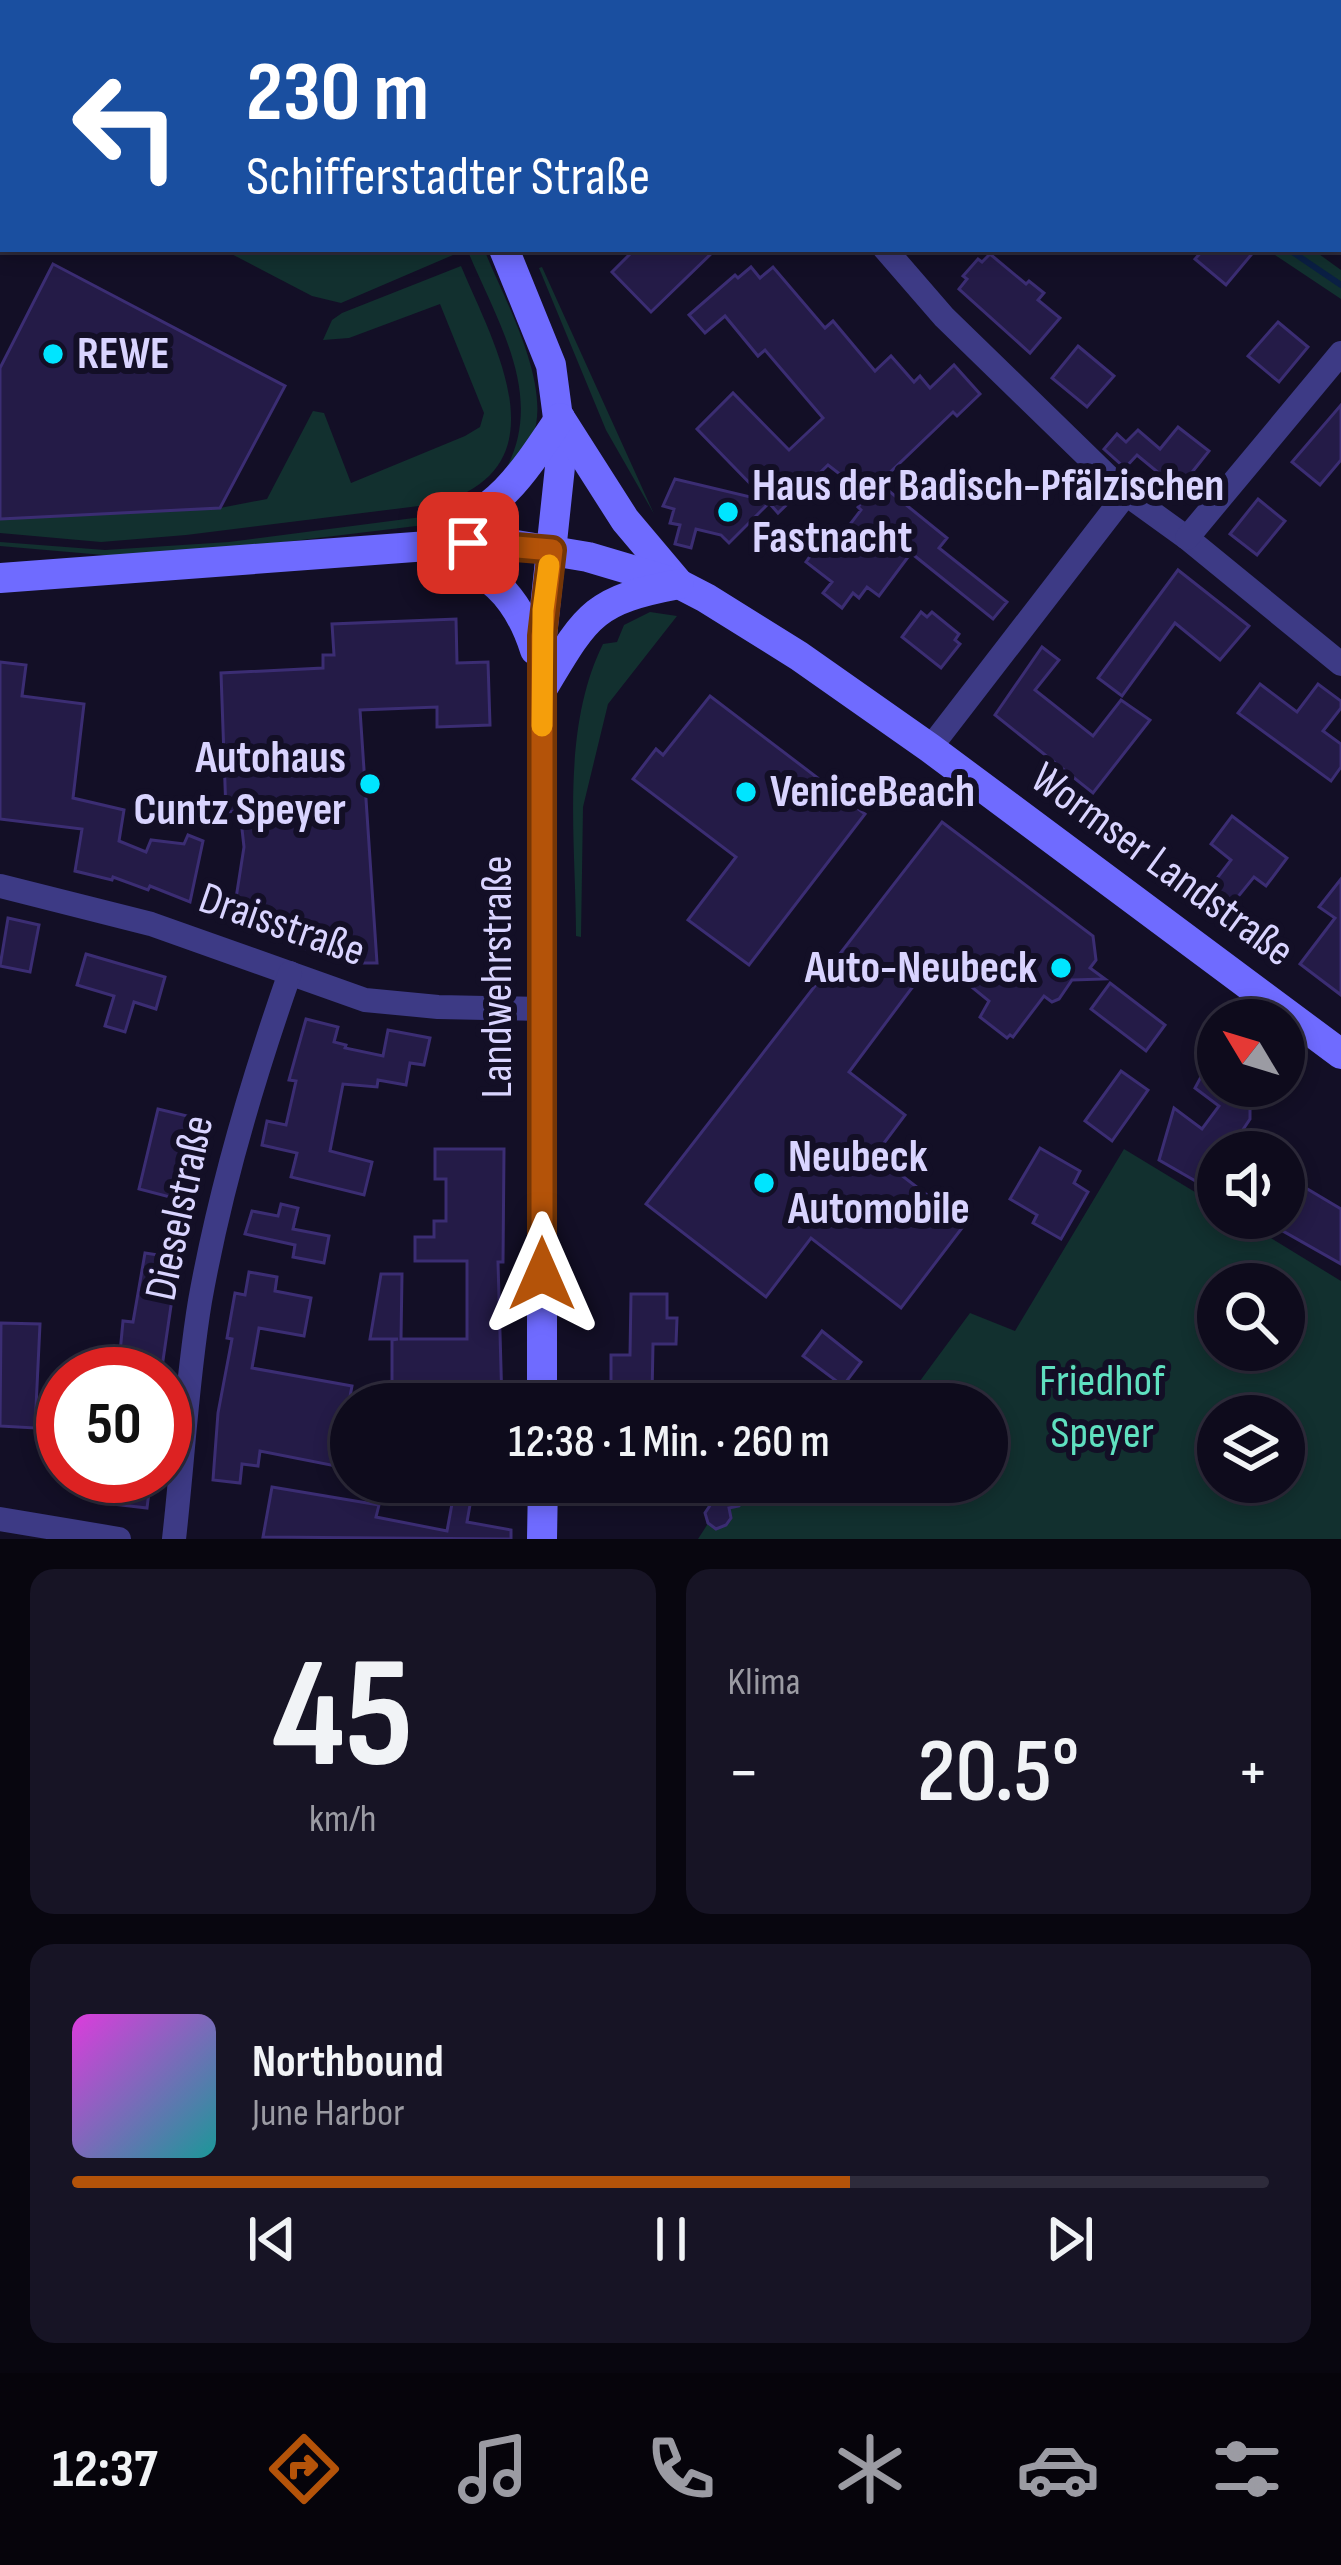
<!DOCTYPE html>
<html lang="de">
<head>
<meta charset="utf-8">
<style>
	body { margin:0; font-family:"Sofia Sans Condensed",sans-serif; background:#171425; color:#f1f3f6; height:100vh; display:flex; flex-direction:column; font-size:45px; white-space:nowrap }
	* { box-sizing:border-box; margin:0 }
	p { font-size:39px; color:#9b9ba3 }
	.icon { flex:none; width:66px; height:66px; fill:none; stroke:currentColor; stroke-width:2; stroke-linecap:round; stroke-linejoin:round }
	.map { position:relative; height:1539px; overflow:hidden }
	.side { display:flex; flex-direction:column; gap:30px; padding:30px; background:#08060f; flex:1 }
	.side>* { flex:none }
	.hud { position:absolute; left:0px; top:0px; width:1341px; height:252px; box-shadow:0 6px 18px #0003,0 0 0 3px #2e2b3b; background:#1a4fa0; color:#fff; overflow:hidden }
	.needle { width:78px; rotate:308deg }
	.fabs { position:absolute; left:1197px; top:999px; display:grid; gap:24px }
	.fabs a { display:grid; place-items:center; width:108px; height:108px; border-radius:50%; background:#0e0b1c; box-shadow:0 6px 18px #0003,0 0 0 3px #2e2b3b; font-size:60px }
	.speed { position:absolute; left:36px; top:1347px; display:flex; gap:24px; font-size:60px; font-weight:700; text-align:center }
	.speed>* { display:grid; place-content:center; width:156px; height:156px; border-radius:50%; background:#0e0b1c; box-shadow:0 6px 18px #0003,0 0 0 3px #2e2b3b; line-height:1 }
	.speed .limit { border:18px solid #d22; background:#fff; color:#111 }
	.pin { position:absolute; display:grid; place-items:center; width:102px; height:102px; color:#fff; margin:-51px; border-radius:24px; box-shadow:0 6px 18px #0006 }
	.me { position:absolute; width:132px; margin:-66px; rotate:0deg; stroke-linejoin:round; filter:drop-shadow(0 0 9px #0008) }
	.turn { display:flex; align-items:center; gap:42px; height:252px; padding:0 48px; font-size:54px }
	.turn .icon { width:156px; height:156px; stroke-width:2.5 }
	.turn b { display:block; font-size:84px; line-height:102px }
	.big { font-size:90px; font-weight:600; line-height:1.1 }
	.side .widget { flex:1; display:flex; flex-direction:column; justify-content:center; gap:18px; min-width:0; padding:0 42px; border-radius:24px; background:#171425 }
	.side .dial { align-items:center; gap:0 }
	.dial b { font-size:156px; line-height:1 }
	.song { display:flex; align-items:center; gap:36px }
	.cover { width:144px; height:144px; border-radius:18px; background:linear-gradient(135deg,hsl(300 70% 55%),hsl(180 70% 35%)) }
	.played { height:12px; border-radius:6px; background:linear-gradient(90deg,#b45309 65%,#2e2b3b 65%) }
	.keys { display:flex; justify-content:space-around; direction:ltr }
	.heat { display:flex; justify-content:space-between; align-items:center; font-size:66px; direction:ltr }
	.side .tiles { flex:1; display:grid; gap:30px; grid-template-columns:1fr 1fr }
	.widget:last-child { grid-column:span 2 }
	.trip { position:absolute; left:330px; top:1383px; width:678px; height:120px; border-radius:60px; background:#0e0b1c; box-shadow:0 6px 18px #0003,0 0 0 3px #2e2b3b; font-weight:600; line-height:120px; text-align:center }
	.menu { display:flex; height:192px; justify-content:space-around; align-items:center; background:#06040b; color:#9b9ba3 }
	.menu .icon { width:84px; height:84px }
	.menu .selected { color:#b45309 }
	.menu b { font-size:54px; color:#f1f3f6 }
	.map>svg:first-child { display:block }
</style>
</head>
<body>
<div class="map">
<svg width="1341" height="1539" viewBox="0 0 1341 1539">
	<rect width="100%" height="100%" fill="#130f26"/>
	<g fill="#12302f" fill-rule="evenodd">
		<polygon points="222,249 450,249 453,255 341,303 312,296"/>
		<path d="M 467,249 L 484,249 C 503,297 554,387 532,438 C 527,449 515,459 507,467 C 545,393 496,320 467,249 Z"/>
		<polygon points="1266,249 1312,249 1341,270 1341,299"/>
		<path d="M 461,266 C 494,345 567,469 435,504 L 186,535 L 101,542 L 0,533 L 0,519 L 220,508 L 267,499 L 313,411 L 324,413 L 351,483 L 465,436 L 480,427 L 484,413 L 440,304 L 349,338 L 323,340 L 332,320 L 342,313 Z"/>
		<polygon points="542,267 654,514 606,430 539,268"/>
		<polygon points="477,498 441,523 268,544 115,556 0,546 0,542 105,550 229,542 437,515"/>
		<path d="M 650,612 L 677,616 L 608,704 L 583,807 L 581,937 L 576,936 C 576,842 560,731 603,644 L 617,642 L 624,625 Z"/>
		<path d="M 1124,1149 L 1218,1206 L 1218,1218 L 1238,1218 L 1341,1281 L 1341,1539 L 698,1539 L 707,1525 L 704,1512 L 723,1482 L 987,1482 L 987,1404 L 903,1404 L 970,1313 L 1015,1331 ZM 1218,1284 L 1284,1284 L 1284,1350 L 1218,1350 ZM 1218,1416 L 1284,1416 L 1284,1482 L 1218,1482 Z"/>
	</g>
	<g fill="none" stroke-linecap="round" stroke-linejoin="round">
		<g stroke="#0a1f44" stroke-width="6">
			<polyline points="788,0 791,3"/>
			<polyline points="1288,249 1341,285"/>
		</g>
	</g>
	<g fill="#241b47" stroke="#3b2d73" stroke-width="3">
		<polygon points="635,249 716,249 651,312 612,272"/>
		<polygon points="1204,249 1256,249 1226,285 1195,259"/>
		<polygon points="990,254 1026,284 1029,281 1044,293 1038,300 1060,318 1030,353 959,289 967,279 963,276 978,259 982,262"/>
		<polygon points="53,264 285,386 220,508 0,519 0,368"/>
		<polygon points="751,267 760,278 773,267 825,328 833,321 875,371 891,356 914,382 920,376 930,388 954,365 980,394 957,416 953,412 879,483 947,538 939,548 1007,602 993,619 911,553 879,596 867,587 859,598 853,593 842,608 823,593 832,582 806,562 816,548 826,556 861,510 858,507 867,495 828,465 778,513 769,503 729,543 721,535 696,529 691,548 675,544 680,525 670,523 674,509 663,506 675,479 767,501 697,429 733,393 789,450 823,418 765,350 758,356 725,316 705,333 689,315 735,275 738,278"/>
		<polygon points="1278,322 1308,347 1279,382 1248,356"/>
		<polygon points="1078,346 1114,376 1087,407 1052,378"/>
		<polygon points="1341,405 1341,460 1320,485 1292,462"/>
		<polygon points="1178,427 1209,451 1193,471 1197,475 1183,493 1137,455 1125,468 1104,449 1117,434 1126,442 1138,430 1160,449"/>
		<polygon points="1258,499 1285,521 1257,555 1230,534"/>
		<polygon points="1178,570 1249,626 1220,660 1175,623 1122,696 1098,678"/>
		<polygon points="921,612 927,617 932,612 959,634 955,640 960,644 941,668 902,637"/>
		<polygon points="456,619 457,663 488,662 490,725 437,727 437,707 360,710 377,963 346,963 232,924 244,847 240,811 226,812 221,673 323,668 323,655 334,655 332,624"/>
		<polygon points="1042,647 1059,660 1035,690 1093,736 1121,700 1150,720 1093,793 995,715"/>
		<polygon points="0,662 26,665 22,696 84,704 73,798 124,810 119,841 146,852 151,840 184,844 188,835 203,841 190,902 150,886 148,890 113,877 112,880 75,871 82,829 0,819"/>
		<polygon points="1260,684 1297,712 1318,684 1341,701 1341,708 1323,731 1341,744 1341,767 1331,781 1238,713"/>
		<polygon points="710,696 865,814 749,965 688,920 736,857 633,779 656,749 663,755"/>
		<polygon points="1232,816 1287,858 1266,886 1254,877 1219,920 1198,903 1231,860 1211,844"/>
		<polygon points="942,822 1093,936 1096,960 1090,968 1105,979 1072,980 1059,999 1052,1002 1044,996 1013,1037 1010,1035 1007,1038 980,1017 989,1001 935,957 849,1072 905,1115 875,1155 965,1224 901,1308 811,1238 766,1297 646,1204"/>
		<polygon points="1341,879 1341,995 1300,964 1335,918 1319,907"/>
		<polygon points="8,918 39,925 30,972 0,966"/>
		<polygon points="86,954 165,977 156,1009 134,1002 125,1032 105,1026 114,996 77,985"/>
		<polygon points="1110,983 1165,1025 1146,1051 1091,1009"/>
		<polygon points="306,1019 338,1027 334,1042 346,1045 345,1048 383,1056 388,1030 430,1038 424,1065 410,1063 406,1085 378,1080 377,1087 343,1084 330,1151 372,1162 364,1195 291,1177 297,1153 262,1145 267,1121 286,1125 296,1081 289,1080"/>
		<polygon points="1121,1071 1148,1090 1112,1141 1085,1121"/>
		<polygon points="1203,1073 1218,1082 1218,1086 1250,1101 1250,1119 1228,1152 1218,1152 1218,1194 1159,1160 1174,1108 1202,1129 1219,1106 1195,1088"/>
		<polygon points="158,1109 204,1120 197,1149 205,1161 193,1170 185,1201 139,1189"/>
		<polygon points="1040,1148 1080,1171 1074,1183 1088,1192 1061,1239 1033,1223 1037,1215 1010,1199"/>
		<polygon points="435,1149 504,1149 503,1262 498,1262 502,1404 392,1404 392,1340 398,1339 370,1339 381,1274 402,1274 401,1339 467,1339 467,1261 415,1261 415,1237 434,1237 434,1221 446,1221 446,1179 435,1179"/>
		<polygon points="1284,1175 1341,1209 1341,1264 1260,1218 1284,1218"/>
		<polygon points="281,1204 298,1208 293,1229 329,1236 324,1263 293,1257 295,1245 245,1234 252,1211 278,1216"/>
		<polygon points="145,1253 178,1258 161,1374 118,1374 123,1321 133,1322"/>
		<polygon points="249,1272 277,1277 275,1291 311,1298 304,1336 259,1328 252,1368 352,1386 341,1444 351,1446 351,1469 260,1451 258,1466 242,1464 240,1483 213,1480 218,1413 232,1339 227,1338 235,1293 245,1295"/>
		<polygon points="631,1294 667,1294 667,1318 677,1318 676,1344 653,1344 652,1395 611,1395 611,1355 630,1355"/>
		<polygon points="1,1323 40,1324 35,1428 0,1426"/>
		<polygon points="822,1331 861,1362 843,1386 803,1356"/>
		<polygon points="107,1476 151,1476 147,1508 104,1503"/>
		<polygon points="456,1482 474,1482 467,1522 511,1530 511,1539 263,1537 272,1487 379,1505 376,1517 447,1531"/>
		<polygon points="734,1482 742,1487 745,1498 739,1506 729,1508 731,1518 726,1525 716,1529 708,1523 705,1513 711,1504 720,1502 719,1493 725,1484"/>
	</g>
	<g fill="none" stroke-linecap="round" stroke-linejoin="round">
		<g stroke="#3d3a85" stroke-width="24">
			<polyline points="885,249 944,317 1126,494 1187,538 1341,664"/>
			<polyline points="1187,538 1341,353"/>
			<polyline points="930,748 1126,494"/>
			<polyline points="0,886 151,924 365,1000 438,1007 541,1009"/>
			<polyline points="0,1519 119,1539"/>
			<path d="M 174,1539 C 183,1460 187,1379 200,1301 C 220,1189 252,1081 290,973"/>
		</g>
		<g stroke="#6f6bff" stroke-width="30">
			<polyline points="361,0 363,3"/>
			<polyline points="700,3 727,0"/>
			<polyline points="0,69 3,69"/>
			<polyline points="504,249 551,365 562,448 542,636 542,1404"/>
			<polyline points="560,418 625,520 679,584"/>
			<path d="M 434,541 C 504,503 517,482 560,418"/>
			<path d="M 435,546 C 488,574 516,590 535,650"/>
			<polyline points="0,578 468,543 516,545 588,557 679,584 706,598 799,656 930,748 1341,1054"/>
			<path d="M 544,686 C 587,614 594,600 679,584"/>
			<polyline points="542,1539 543,1482"/>
		</g>
	</g>
	<g fill="none" stroke-linecap="round" stroke-linejoin="round">
		<defs>
			<polyline id="route" points="468,543 552,550 542,636 542,1274"/>
		</defs>
		<use href="#route" stroke="#753606" stroke-width="30"/>
		<use href="#route" stroke="#b45309" stroke-width="21"/>
		<polyline stroke="#f59e0b" stroke-width="21" points="542,726 543,610 549,565"/>
	</g>
	<g fill="#00e5ff" stroke="#130f26" stroke-width="4.5">
		<circle cx="53" cy="354" r="12"/>
		<circle cx="728" cy="512" r="12"/>
		<circle cx="370" cy="784" r="12"/>
		<circle cx="746" cy="792" r="12"/>
		<circle cx="1061" cy="968" r="12"/>
		<circle cx="764" cy="1183" r="12"/>
	</g>
	<g text-anchor="middle" dominant-baseline="central" stroke-width="12" stroke-linejoin="round" paint-order="stroke">
		<g font-size="45" font-weight="bold" fill="#d9d4ff" stroke="#130f26" text-anchor="start">
			<text x="77" y="354">REWE</text>
			<text x="752" y="486">Haus der Badisch-Pfälzischen<tspan x="752" dy="52">Fastnacht</tspan></text>
			<text x="346" y="758" text-anchor="end">Autohaus<tspan x="346" dy="52">Cuntz Speyer</tspan></text>
			<text x="770" y="792">VeniceBeach</text>
			<text x="1037" y="968" text-anchor="end">Auto-Neubeck</text>
			<text x="788" y="1157">Neubeck<tspan x="788" dy="52">Automobile</tspan></text>
		</g>
		<g font-size="45" fill="#d9d4ff" stroke="#130f26">
			<text transform="translate(1162 865) rotate(36)">Wormser Landstraße</text>
			<text transform="translate(282 925) rotate(19)">Draisstraße</text>
			<text transform="translate(497 977) rotate(-90)">Landwehrstraße</text>
			<text transform="translate(180 1208) rotate(-78)">Dieselstraße</text>
		</g>
		<g font-size="45" fill="#5fe0c0" stroke="#130f26">
			<text x="1102" y="1381">Friedhof<tspan x="1102" dy="52">Speyer</tspan></text>
		</g>
	</g>
</svg>
<div class="fabs">
<a><svg class="needle" viewBox="-14 -14 28 28"><path d="M0-13l5 13h-10z" fill="#e53935"/><path d="M0 13l5-13h-10z" fill="#9b9ba3"/></svg></a>
<a><svg class="icon" aria-label="sound" viewBox="0 0 24 24"><path d="M4 9h4l5-4v14l-5-4H4zM17 9q2 3 0 6"/></svg></a>
<a><svg class="icon" aria-label="search" viewBox="0 0 24 24"><circle cx="10" cy="10" r="6"/><path d="M15 15l6 6"/></svg></a>
<a><svg class="icon" aria-label="layers" viewBox="0 0 24 24"><path d="M12 4l9 5-9 5-9-5zM3 14l9 5 9-5"/></svg></a>
</div>
<div class="speed"><div class="limit">50</div></div>
<div class="pin" style="left:468px;top:543px;background:#d93025"><svg class="icon" aria-label="arrive" viewBox="0 0 24 24"><path d="M6 21V4h12l-3 4 3 4H6"/></svg></div>
<svg class="me" style="left:542px;top:1274px" viewBox="-20 -20 40 40"><path d="M0-17L14 15 0 8-14 15z" fill="#b45309" stroke="#fff" stroke-width="4"/></svg>
<div class="trip">12:38 · 1 Min. · 260 m</div>
<div class="hud">
<div class="turn"><svg class="icon" aria-label="left" viewBox="0 0 24 24"><path d="M17 20v-9H6M10 6l-5 5 5 5"/></svg><div><b>230 m</b>Schifferstadter Straße</div></div>
</div>
</div>
<section class="side">
<div class="tiles">
<div class="widget dial"><b>45</b><p>km/h</p></div>
<div class="widget"><p>Klima</p>
<div class="heat"><a>−</a><b class="big">20.5°</b><a>+</a></div>
</div>
<div class="widget">
<div class="song"><i class="cover"></i><div><b>Northbound</b><p>June Harbor</p></div></div>
<div class="played"></div>
<div class="keys"><svg class="icon" aria-label="previous" viewBox="0 0 24 24"><path d="M18 5L8 12l10 7zM5 5v14"/></svg><svg class="icon" aria-label="pause" viewBox="0 0 24 24"><path d="M8 5v14M16 5v14"/></svg><svg class="icon" aria-label="next" viewBox="0 0 24 24"><path d="M6 5l10 7-10 7zM19 5v14"/></svg></div>
</div>
</div>
</section>
<nav class="menu">
<b>12:37</b>
<svg class="icon selected" aria-label="directions" viewBox="0 0 24 24"><path d="M12 3l9 9-9 9-9-9zM9 14v-3h6M13 9l2 2-2 2"/></svg>
<svg class="icon" aria-label="music" viewBox="0 0 24 24"><path d="M9 18V5l10-2v13"/><circle cx="6" cy="18" r="3"/><circle cx="16" cy="16" r="3"/></svg>
<svg class="icon" aria-label="phone" viewBox="0 0 24 24"><path d="M5 4h4l2 5-3 2q2 4 5 5l2-3 5 2v4C11 20 4 13 5 4z"/></svg>
<svg class="icon" aria-label="climate" viewBox="0 0 24 24"><path d="M12 3v18M4 7l16 10M4 17L20 7"/></svg>
<svg class="icon" aria-label="car" viewBox="0 0 24 24"><path d="M5 17H2v-5l4-1 3-4h7l3 4 3 1v5h-3M9 17h6M6 11h13"/><circle cx="7" cy="17" r="2"/><circle cx="17" cy="17" r="2"/></svg>
<svg class="icon" aria-label="filters" viewBox="0 0 24 24"><path d="M4 7h16M4 17h16"/><circle cx="9" cy="7" r="2"/><circle cx="15" cy="17" r="2"/></svg>
</nav>
</body>
</html>
